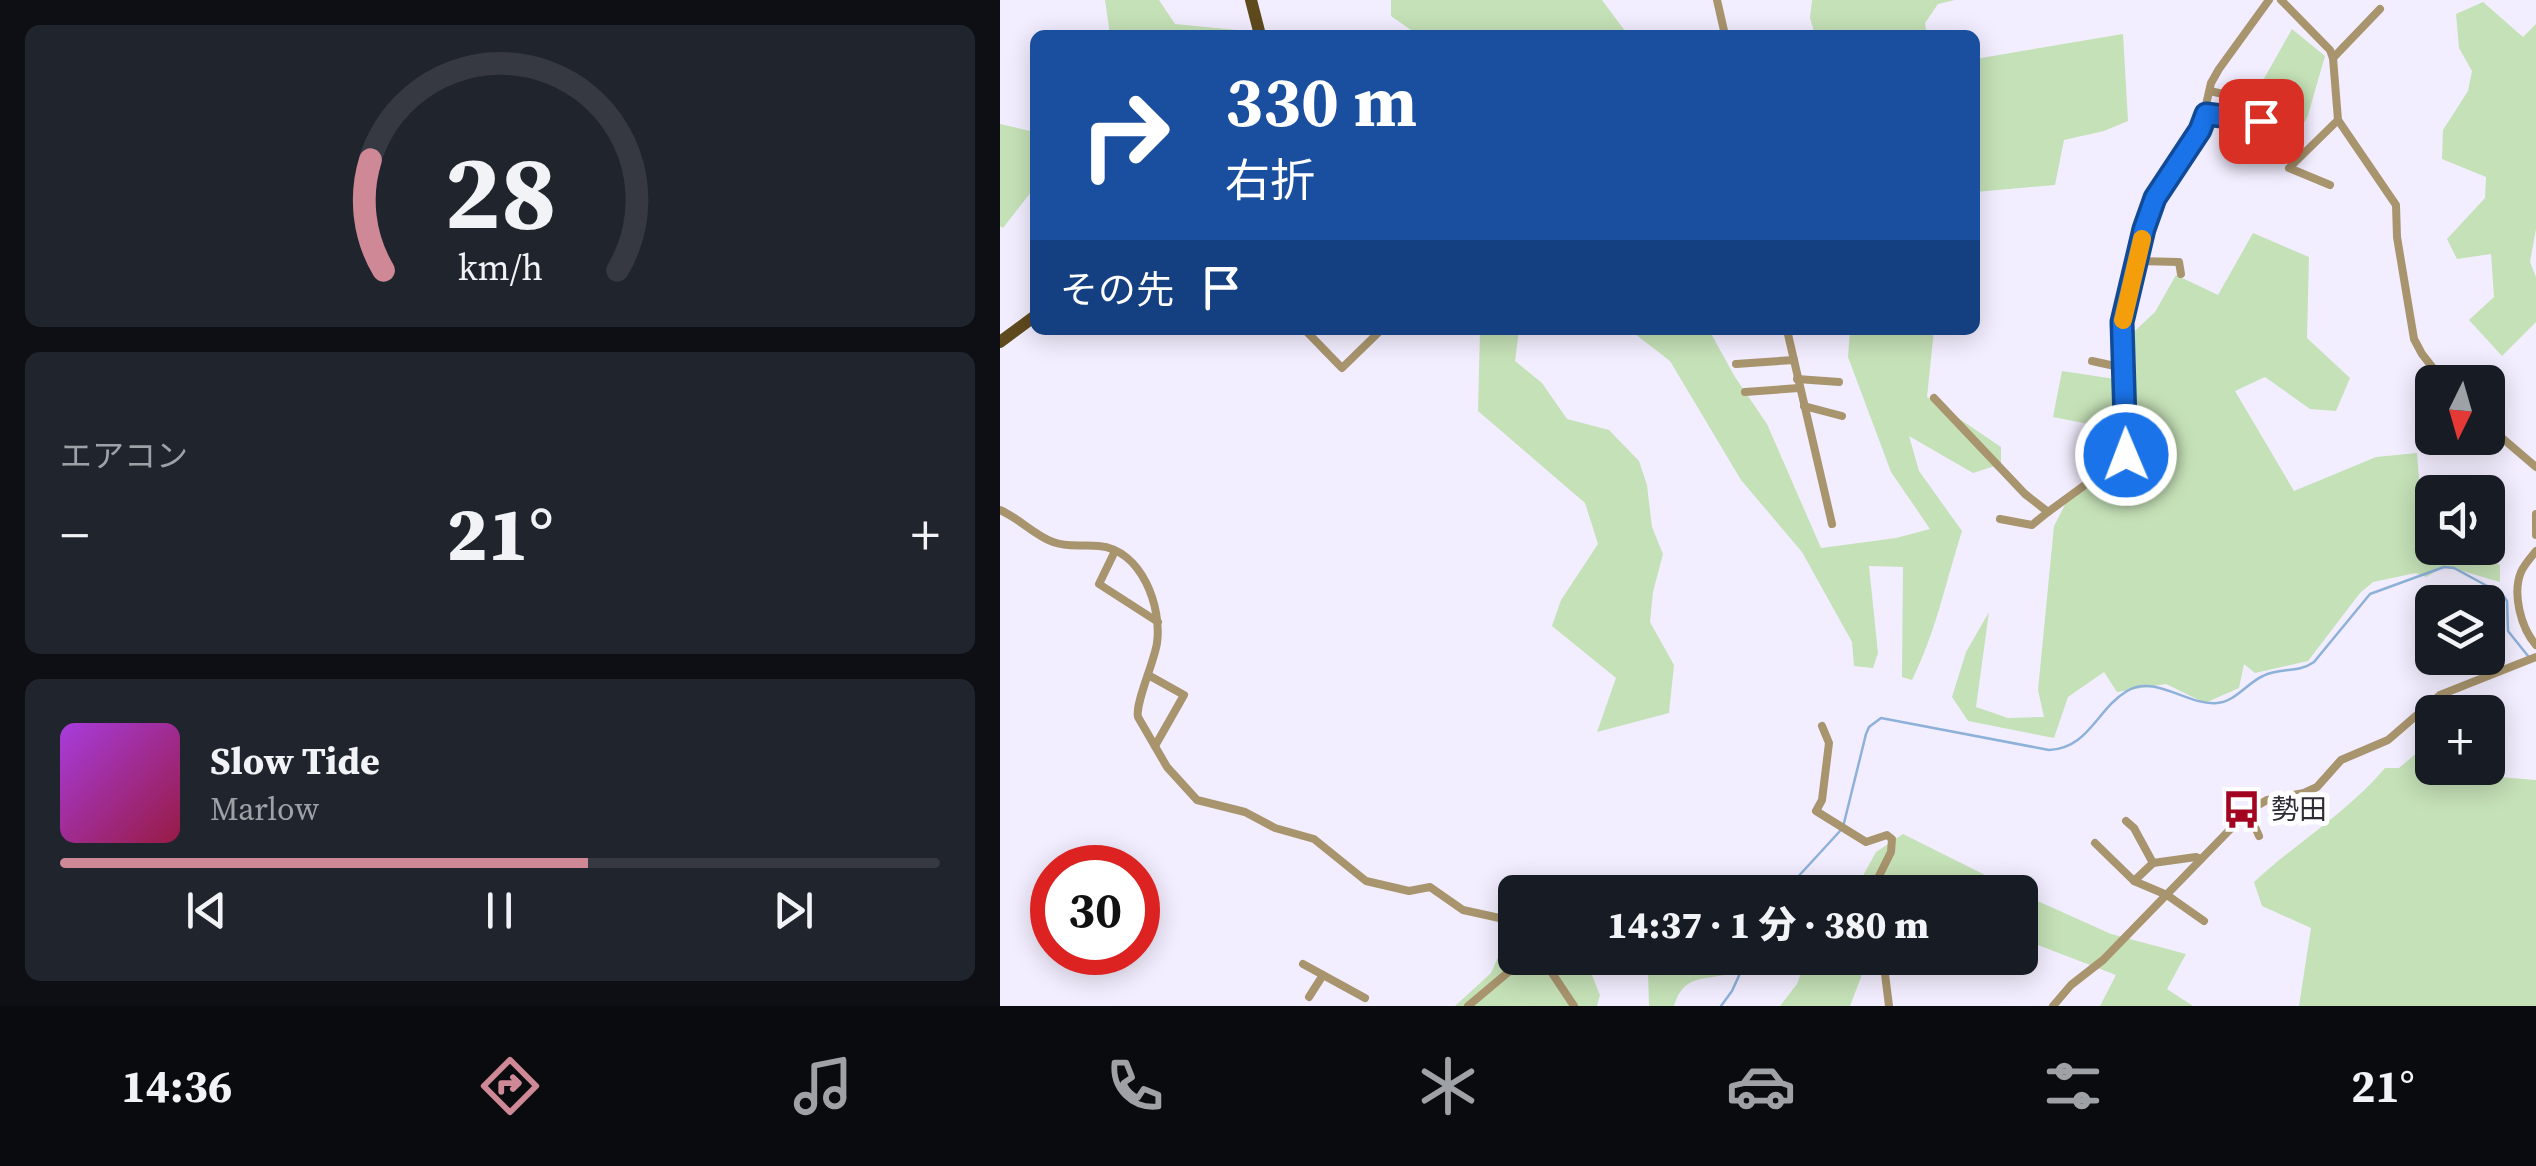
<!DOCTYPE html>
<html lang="ja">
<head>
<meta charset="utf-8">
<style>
	body { margin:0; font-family:"Source Serif 4","Noto Sans JP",serif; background:#20242c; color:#f1f3f6; height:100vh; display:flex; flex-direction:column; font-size:38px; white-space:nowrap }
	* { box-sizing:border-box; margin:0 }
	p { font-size:32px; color:#9ea1a6 }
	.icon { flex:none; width:55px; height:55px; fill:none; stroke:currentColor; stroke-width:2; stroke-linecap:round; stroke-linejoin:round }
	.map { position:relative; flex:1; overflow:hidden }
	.details { display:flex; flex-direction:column; gap:25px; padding:25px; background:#0d0f14; width:1000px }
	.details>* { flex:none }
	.guide { position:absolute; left:30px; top:30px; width:950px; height:305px; border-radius:15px; box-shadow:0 5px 25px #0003; background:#1a4fa0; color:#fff; overflow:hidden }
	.needle { width:65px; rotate:185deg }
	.buttons { position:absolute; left:1415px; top:365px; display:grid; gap:20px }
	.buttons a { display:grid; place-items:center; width:90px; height:90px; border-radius:15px; background:#171b24; box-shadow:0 5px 25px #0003; font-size:50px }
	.speed { position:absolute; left:30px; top:845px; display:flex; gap:20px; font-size:50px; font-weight:700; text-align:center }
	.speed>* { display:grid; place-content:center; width:130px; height:130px; border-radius:50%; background:#171b24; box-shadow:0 5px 25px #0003; line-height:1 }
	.speed .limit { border:15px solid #d22; background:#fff; color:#111 }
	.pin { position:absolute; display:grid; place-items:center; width:85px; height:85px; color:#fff; margin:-42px; border-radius:20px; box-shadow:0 5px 15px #0006 }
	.me { position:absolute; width:110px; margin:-55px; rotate:359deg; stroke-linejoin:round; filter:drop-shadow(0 0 8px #0008) }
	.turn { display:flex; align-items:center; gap:35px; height:210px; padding:0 30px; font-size:45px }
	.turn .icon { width:130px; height:130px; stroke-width:2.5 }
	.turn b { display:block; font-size:70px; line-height:85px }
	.then { display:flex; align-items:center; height:95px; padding:0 30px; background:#0003; gap:20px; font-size:38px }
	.big { font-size:75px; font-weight:800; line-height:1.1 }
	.details .card { flex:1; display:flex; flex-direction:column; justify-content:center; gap:15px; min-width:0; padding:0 35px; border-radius:15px; background:#20242c }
	.details .dial { align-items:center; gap:0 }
	.dial svg { height:260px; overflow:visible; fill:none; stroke:#363941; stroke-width:7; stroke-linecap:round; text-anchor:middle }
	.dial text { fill:#f1f3f6; stroke:none }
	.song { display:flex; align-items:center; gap:30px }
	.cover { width:120px; height:120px; border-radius:15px; background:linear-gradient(135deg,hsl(280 70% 55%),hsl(340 70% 35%)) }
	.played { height:10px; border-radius:5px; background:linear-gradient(90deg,#ce8896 60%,#363941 60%) }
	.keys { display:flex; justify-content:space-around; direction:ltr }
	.heat { display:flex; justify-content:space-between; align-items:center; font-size:55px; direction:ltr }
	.trip { position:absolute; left:498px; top:875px; width:540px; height:100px; border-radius:15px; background:#171b24; box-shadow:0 5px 25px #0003; font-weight:800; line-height:100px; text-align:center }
	.menu { display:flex; height:160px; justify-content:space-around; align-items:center; background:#090b0e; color:#9ea1a6 }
	.menu .icon { width:70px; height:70px }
	.menu .active { color:#ce8896 }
	.menu b { font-size:45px; color:#f1f3f6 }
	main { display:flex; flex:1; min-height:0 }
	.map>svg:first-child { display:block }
</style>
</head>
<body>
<main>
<section class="details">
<div class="card dial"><svg viewBox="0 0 100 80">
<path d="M14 69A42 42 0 1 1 86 69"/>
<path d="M14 69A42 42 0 0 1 10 35" stroke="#ce8896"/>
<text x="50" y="56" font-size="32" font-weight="700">28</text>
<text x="50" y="72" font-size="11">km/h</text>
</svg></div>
<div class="card"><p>エアコン</p>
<div class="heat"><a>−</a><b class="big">21°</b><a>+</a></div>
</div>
<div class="card">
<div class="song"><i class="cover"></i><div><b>Slow Tide</b><p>Marlow</p></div></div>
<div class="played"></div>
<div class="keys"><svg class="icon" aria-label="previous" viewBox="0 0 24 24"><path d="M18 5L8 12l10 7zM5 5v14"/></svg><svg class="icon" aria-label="pause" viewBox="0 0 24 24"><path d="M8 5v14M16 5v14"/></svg><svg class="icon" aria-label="next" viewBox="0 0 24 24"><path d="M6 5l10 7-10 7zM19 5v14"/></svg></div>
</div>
</section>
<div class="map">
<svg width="1536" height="1006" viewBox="0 0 1536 1006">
	<rect width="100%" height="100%" fill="#f3eeff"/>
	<g fill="#c5e1b7">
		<polygon points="105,0 159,0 175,24 247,31 247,35 110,35"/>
		<polygon points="391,0 602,0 628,35 418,35 391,16"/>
		<polygon points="812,0 955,0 938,4 925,23 927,35 815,35 810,18"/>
		<polygon points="1483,2 1523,37 1536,24 1536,229 1530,262 1536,277 1536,322 1502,356 1469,320 1494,297 1491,254 1457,259 1447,239 1485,198 1486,177 1442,159 1443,130 1468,91 1472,71 1459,48 1456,14"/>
		<polygon points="1292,29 1325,56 1308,115 1285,161 1254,152 1269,138 1278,106 1257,91"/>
		<polygon points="1123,34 1128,121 1104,131 1064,140 1055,185 975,192 975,59"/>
		<polygon points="0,124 35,132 35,187 3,228 0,226"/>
		<polygon points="1253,233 1309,257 1307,338 1350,378 1336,411 1310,409 1265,377 1235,391 1294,491 1376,457 1417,453 1422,516 1432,518 1432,548 1482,548 1481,554 1500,565 1500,582 1445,566 1426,577 1416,573 1373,582 1360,593 1308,661 1255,673 1244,664 1239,688 1205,703 1166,684 1117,692 1104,672 1068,697 1054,738 968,721 952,697 966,652 989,612 976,707 1008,718 1044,717 1038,690 1054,526 1067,501 1140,454 1114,429 1053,417 1062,371 1115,379 1125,340 1155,312 1176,275 1218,295"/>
		<polygon points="480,330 519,330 515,361 542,383 567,419 609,430 639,461 647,485 652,527 663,554 653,592 650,622 674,665 669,713 597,732 616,678 552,626 561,600 598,544 585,503 478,411"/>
		<path d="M 630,330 L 709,330 L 735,377 L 767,424 L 821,548 L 896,538 L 930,529 L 891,472 L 848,357 L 850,330 L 934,330 L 927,397 L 1001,447 L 1001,464 L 973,473 L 909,436 L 919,471 L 962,531 C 946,581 936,632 912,680 L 902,677 L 903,567 L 869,566 L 878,653 L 873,668 L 854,666 L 852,642 L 802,552 L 741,480 L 670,361 Z"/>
		<path d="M 1432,740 L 1432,768 L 1481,768 L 1488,776 L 1536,780 L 1536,1006 L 1299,1006 L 1311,928 L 1262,906 L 1254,882 C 1296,843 1348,812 1385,768 L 1399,768 Z"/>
		<polygon points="903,834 1019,892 854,892 876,852"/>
		<polygon points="553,884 557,892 515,892 515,958 585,958 600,995 597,1006 455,1006 491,973 506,939 503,890"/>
		<polygon points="1020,893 1111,934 1186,954 1167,989 1193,1006 1100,1006 1116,975 1020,938"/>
		<path d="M 716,958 L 732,958 L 725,975 C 698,980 683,977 674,1006 L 649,1006 L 648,972 L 675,964 L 713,963 Z"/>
		<polygon points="807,958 917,958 866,964 850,1006 780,1006 797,984"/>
	</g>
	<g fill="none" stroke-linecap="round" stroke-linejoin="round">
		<g stroke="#8eb1da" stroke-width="2.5">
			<path d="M 844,823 L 866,734 L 869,727 L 881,718 L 1049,750 C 1088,749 1097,709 1127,691 C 1155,674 1188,706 1217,703 C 1235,702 1247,683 1263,676 C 1280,667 1297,674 1314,662 L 1370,594 L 1444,567 L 1454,568 L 1502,594 L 1507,601 L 1508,631 L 1528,656"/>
			<polyline points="784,892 840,831"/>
			<polyline points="721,1006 732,991 747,958"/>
		</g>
		<g stroke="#a8946d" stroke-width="8">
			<polyline points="717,0 725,35"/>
			<polyline points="1281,0 1330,50 1333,58 1338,120 1396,205 1397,237 1414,339 1422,354 1444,382"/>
			<polyline points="1333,58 1380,9"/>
			<polyline points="1205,114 1257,123 1269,109 1266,104 1210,91"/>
			<polyline points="1330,185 1289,168 1338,120"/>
			<polyline points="1137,261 1179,262 1181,274"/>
			<polyline points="305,330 342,368 381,330"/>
			<polyline points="787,330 832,524"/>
			<polyline points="1092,361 1124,368"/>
			<polyline points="736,364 794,360"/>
			<polyline points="797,379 839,382"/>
			<polyline points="745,392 799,388"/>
			<polyline points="934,398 1025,494 1048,512 1032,525 1000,519"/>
			<polyline points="804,406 842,416"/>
			<polyline points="1488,426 1536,467"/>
			<path d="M 0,510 C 19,518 34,535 53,542 C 69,548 83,544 99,546 C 142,550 162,607 157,643 C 154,663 135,703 138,717 L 167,767 L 197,800 L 245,812 L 275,828 L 314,839 L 366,881 L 409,891 L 430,887 L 463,910 L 504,919 L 515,926"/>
			<polyline points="1048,512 1126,455 1122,322 1144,229 1155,198 1200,131 1211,83 1219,69 1269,0"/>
			<polyline points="1536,514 1536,535"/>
			<polyline points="115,551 99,584 158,622"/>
			<path d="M 1536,551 C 1531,557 1524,565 1521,572 C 1512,594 1521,628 1536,645"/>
			<polyline points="150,676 184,695 155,746"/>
			<polyline points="822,726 829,743 822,800 816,811 866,842 887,835 892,839 891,852 871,892"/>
			<polyline points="1248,811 1259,836"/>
			<polyline points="1126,821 1134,828 1153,863"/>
			<polyline points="1095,843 1134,881 1167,895 1204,921"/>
			<polyline points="1134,881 1153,863 1196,857 1201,859"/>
			<polyline points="542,958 574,1006"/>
			<polyline points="883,958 889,1006"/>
			<polyline points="303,964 365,998"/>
			<polyline points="309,997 323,975"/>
			<polyline points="468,1006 525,958"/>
			<polyline points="1053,1006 1071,985 1103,960 1248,811 1267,800 1304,793 1317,787 1341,760 1388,740 1440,695 1536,657"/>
		</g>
		<g stroke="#5f4a1e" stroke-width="12">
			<polyline points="251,0 260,35"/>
			<polyline points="0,342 35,316"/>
		</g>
	</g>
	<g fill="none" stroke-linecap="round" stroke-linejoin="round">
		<defs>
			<polyline id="route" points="1126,455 1122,322 1144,229 1155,198 1200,130 1206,114 1261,121"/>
		</defs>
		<use href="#route" stroke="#114b97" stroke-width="25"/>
		<use href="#route" stroke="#1a73e8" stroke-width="18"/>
		<polyline stroke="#f59e0b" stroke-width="18" points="1123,320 1142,239"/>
	</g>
	<defs>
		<symbol id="bus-bare" viewBox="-9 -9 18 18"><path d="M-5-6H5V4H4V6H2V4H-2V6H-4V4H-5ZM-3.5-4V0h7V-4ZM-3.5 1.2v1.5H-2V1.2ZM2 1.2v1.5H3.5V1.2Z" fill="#a30521" stroke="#fff" stroke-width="2.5" paint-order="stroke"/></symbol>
	</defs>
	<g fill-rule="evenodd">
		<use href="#bus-bare" x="1214" y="782" width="55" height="55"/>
	</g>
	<g text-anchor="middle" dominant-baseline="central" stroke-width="10" stroke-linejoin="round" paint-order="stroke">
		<g font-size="28" fill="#2e2b35" stroke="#fff" text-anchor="start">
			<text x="1271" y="809">勢田</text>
		</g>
	</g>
</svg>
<div class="buttons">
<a><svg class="needle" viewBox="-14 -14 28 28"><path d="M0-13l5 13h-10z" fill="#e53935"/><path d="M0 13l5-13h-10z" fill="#9ea1a6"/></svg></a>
<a><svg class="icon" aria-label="sound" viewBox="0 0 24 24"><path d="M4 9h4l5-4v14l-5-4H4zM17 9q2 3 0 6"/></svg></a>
<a><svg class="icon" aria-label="layers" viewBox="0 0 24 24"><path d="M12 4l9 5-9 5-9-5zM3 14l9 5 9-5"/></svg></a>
<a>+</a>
</div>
<div class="speed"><div class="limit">30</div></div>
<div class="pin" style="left:1261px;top:121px;background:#d93025"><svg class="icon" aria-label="arrive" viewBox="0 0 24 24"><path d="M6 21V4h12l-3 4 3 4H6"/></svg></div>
<svg class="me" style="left:1126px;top:455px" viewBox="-20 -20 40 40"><circle r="17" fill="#1a73e8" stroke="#fff" stroke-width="3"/><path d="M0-11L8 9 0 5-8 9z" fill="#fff"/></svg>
<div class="trip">14:37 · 1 分 · 380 m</div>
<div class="guide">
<div class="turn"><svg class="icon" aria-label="right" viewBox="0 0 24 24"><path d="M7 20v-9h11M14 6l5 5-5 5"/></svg><div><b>330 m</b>右折</div></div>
<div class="then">その先<svg class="icon" aria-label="arrive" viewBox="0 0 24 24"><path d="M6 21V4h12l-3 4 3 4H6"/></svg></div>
</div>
</div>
</main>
<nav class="menu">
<b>14:36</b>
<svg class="icon active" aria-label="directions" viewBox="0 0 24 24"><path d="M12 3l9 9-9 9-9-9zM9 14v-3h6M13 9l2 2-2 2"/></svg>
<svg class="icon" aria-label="music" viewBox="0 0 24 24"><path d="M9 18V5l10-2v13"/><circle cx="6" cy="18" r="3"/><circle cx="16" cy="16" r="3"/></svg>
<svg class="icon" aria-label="phone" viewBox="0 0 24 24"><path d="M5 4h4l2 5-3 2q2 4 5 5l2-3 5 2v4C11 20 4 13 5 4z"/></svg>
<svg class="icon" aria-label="climate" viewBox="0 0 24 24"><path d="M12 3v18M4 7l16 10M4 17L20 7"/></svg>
<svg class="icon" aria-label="car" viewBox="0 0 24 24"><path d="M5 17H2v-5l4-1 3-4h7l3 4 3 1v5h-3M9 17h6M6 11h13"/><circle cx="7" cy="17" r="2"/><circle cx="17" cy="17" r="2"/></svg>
<svg class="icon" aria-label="filters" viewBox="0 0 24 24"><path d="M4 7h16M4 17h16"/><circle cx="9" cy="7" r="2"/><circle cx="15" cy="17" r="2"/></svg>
<b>21°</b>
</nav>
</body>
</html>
